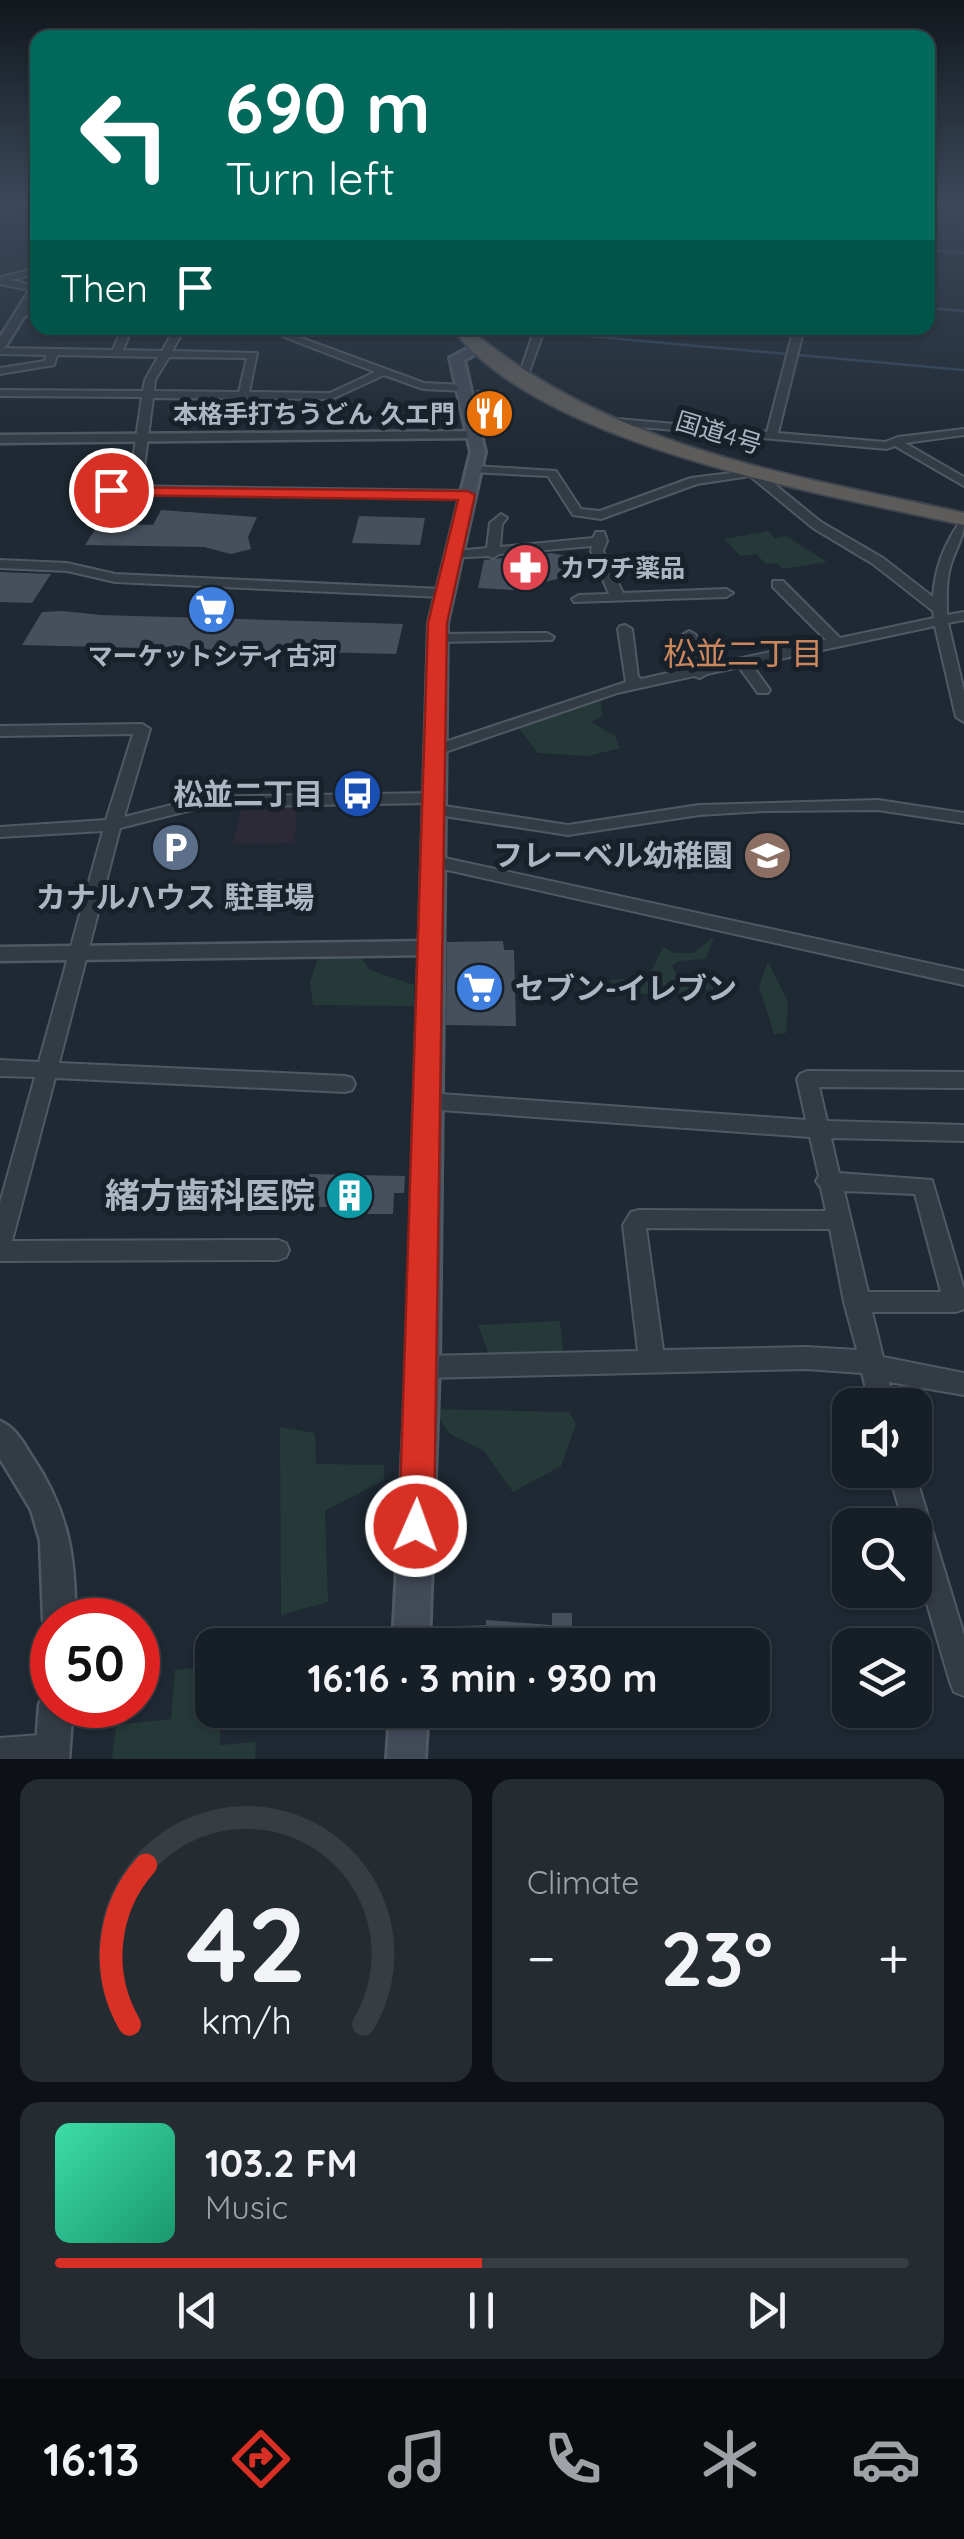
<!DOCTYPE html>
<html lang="en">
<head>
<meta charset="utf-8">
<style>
	body { margin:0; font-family:Quicksand,"Noto Sans JP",sans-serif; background:#242c32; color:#f1f3f6; height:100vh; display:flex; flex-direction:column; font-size:38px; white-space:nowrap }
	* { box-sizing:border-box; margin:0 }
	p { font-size:32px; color:#9ea2a7 }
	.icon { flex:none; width:55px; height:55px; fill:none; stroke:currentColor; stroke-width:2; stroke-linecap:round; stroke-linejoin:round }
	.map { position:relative; height:1759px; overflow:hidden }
	.sheet { display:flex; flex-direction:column; gap:20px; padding:20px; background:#0d1115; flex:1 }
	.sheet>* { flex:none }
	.hud { position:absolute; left:30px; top:30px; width:905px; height:305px; border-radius:20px; box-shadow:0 2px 8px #0004,0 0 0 2px #363d43; background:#00695c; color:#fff; overflow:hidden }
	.fabs { position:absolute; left:832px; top:1388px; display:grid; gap:20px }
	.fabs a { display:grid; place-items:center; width:100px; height:100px; border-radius:20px; background:#171f26; box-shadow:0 2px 8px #0004,0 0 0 2px #363d43; font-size:50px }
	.speed { position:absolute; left:30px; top:1598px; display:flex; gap:20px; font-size:50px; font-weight:700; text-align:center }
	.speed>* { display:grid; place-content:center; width:130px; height:130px; border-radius:50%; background:#171f26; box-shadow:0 2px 8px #0004,0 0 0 2px #363d43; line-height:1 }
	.speed .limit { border:15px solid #d22; background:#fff; color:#111 }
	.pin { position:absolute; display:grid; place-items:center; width:85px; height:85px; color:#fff; margin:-42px; border:5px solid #fff; border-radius:50%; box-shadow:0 2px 10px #0007 }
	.me { position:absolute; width:110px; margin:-55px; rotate:2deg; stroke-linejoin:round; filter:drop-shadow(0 0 8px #0008) }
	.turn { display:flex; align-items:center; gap:35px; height:210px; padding:0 30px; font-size:45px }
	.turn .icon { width:130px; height:130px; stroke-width:2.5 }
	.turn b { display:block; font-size:70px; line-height:85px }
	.then { display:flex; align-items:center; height:95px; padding:0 30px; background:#0003; gap:20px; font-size:38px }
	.big { font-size:75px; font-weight:700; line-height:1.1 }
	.sheet .widget { flex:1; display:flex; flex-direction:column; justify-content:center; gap:15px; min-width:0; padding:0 35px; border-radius:20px; background:#242c32 }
	.sheet .dial { align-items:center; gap:0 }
	.dial svg { height:260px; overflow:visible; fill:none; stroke:#363d43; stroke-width:7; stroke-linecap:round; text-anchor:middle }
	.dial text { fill:#f1f3f6; stroke:none }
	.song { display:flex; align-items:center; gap:30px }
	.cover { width:120px; height:120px; border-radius:15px; background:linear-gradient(135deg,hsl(160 70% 55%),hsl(160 70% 35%)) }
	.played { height:10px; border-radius:5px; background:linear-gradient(90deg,#d93025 50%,#363d43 50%) }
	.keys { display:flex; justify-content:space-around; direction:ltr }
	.heat { display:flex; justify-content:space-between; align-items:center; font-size:55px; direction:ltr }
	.sheet .tiles { flex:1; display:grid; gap:20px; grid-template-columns:1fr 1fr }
	.widget:last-child { grid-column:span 2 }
	.trip { position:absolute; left:195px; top:1628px; width:575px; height:100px; border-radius:20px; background:#171f26; box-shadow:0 2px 8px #0004,0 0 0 2px #363d43; font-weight:700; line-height:100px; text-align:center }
	.dock { display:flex; height:160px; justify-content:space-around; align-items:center; background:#090c0f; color:#9ea2a7 }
	.dock .icon { width:70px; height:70px }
	.dock .selected { color:#d93025 }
	.dock b { font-size:45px; color:#f1f3f6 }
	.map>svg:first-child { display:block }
</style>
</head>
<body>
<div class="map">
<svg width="964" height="1759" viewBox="0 0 964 1759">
	<rect width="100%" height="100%" fill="#1f2933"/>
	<polygon fill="#2b2a36" points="292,801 298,806 294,843 233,844 243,802"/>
	<g fill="#253938">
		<polygon points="768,531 775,538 786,536 827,562 783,569 777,563 765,564 757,554 741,556 724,539"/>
		<polygon points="601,699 602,716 591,722 615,736 620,748 589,756 538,753 517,726"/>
		<polygon points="714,937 706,959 678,961 672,966 676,974 715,981 713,989 666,995 615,992 610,980 648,978 663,947 674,953 693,953"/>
		<polygon points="320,953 359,955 370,970 414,985 414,1006 313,1005 310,982"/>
		<polygon points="768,962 788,1002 786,1033 774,1034 759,986"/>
		<polygon points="560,1321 565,1371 495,1371 478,1325"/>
		<polygon points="433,1409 569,1412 576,1424 561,1466 513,1492 484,1451 450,1434"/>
		<polygon points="280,1427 315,1433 316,1464 384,1465 384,1480 325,1511 328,1602 281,1615"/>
		<polygon points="212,1666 212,1710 221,1710 220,1745 256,1742 255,1759 112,1759 116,1725 171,1719 175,1670"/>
	</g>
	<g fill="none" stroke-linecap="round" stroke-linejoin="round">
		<g stroke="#33465b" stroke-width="2.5">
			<polyline points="928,250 964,253"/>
			<polyline points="928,308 964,311"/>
			<polyline points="543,332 964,370"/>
		</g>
	</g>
	<g fill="#46505d">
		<polygon points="476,390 501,390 503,417 481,416"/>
		<polygon points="161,510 257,517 248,537 251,549 231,554 204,547 85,545 99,523 153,525"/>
		<polygon points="359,516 425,518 420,545 352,543"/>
		<polygon points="551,553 566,556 569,576 513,590 478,588 484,560"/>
		<polygon points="0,572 51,574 32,603 0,602"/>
		<polygon points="63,611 101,615 403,624 396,654 22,645 42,612"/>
		<polygon points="503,941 504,950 514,950 516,1026 446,1025 447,942"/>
		<polygon points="309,1174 405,1176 404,1193 394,1193 393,1214 364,1214 365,1207 318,1207 320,1197 306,1196"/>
		<polygon points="552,1613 572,1613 572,1645 456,1645 456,1626 486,1625 486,1620 552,1625"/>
	</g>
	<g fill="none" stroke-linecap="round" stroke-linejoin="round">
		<defs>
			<g id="minor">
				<polygon points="38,268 38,274 10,280 38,286 38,292 0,284 1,277"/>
				<polygon points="20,310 38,311 38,317 17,315 15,313"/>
				<path d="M 122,328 L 132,328 L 123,350 L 162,351 L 175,328 L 185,328 L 172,351 L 257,353 L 249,392 L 330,393 L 375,372 L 261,328 L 274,328 L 424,383 L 465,385 L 470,388 L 465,391 L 423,389 L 384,375 L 332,399 L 153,398 L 144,468 L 118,486 L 467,491 L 473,495 L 467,499 L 101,492 L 101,486 L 132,466 L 142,397 L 0,396 L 0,390 L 143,391 L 145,380 L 158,357 L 57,355 L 54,365 L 0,374 L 0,368 L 45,361 L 46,355 L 0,354 L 0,348 L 113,350 ZM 169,357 L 247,358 L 239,392 L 154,391 L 155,380 Z"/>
				<polygon points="535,328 545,328 527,377 518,379"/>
				<polygon points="794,328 804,328 778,433 885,442 898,437 964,429 964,435 905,443 964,477 964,486 895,446 887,449 606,424 600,421 606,418 767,432"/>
				<path d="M 474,466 L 556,471 L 581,509 L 600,511 L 691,478 L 763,469 L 762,474 L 821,522 L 883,558 L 933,597 C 935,569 943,547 959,523 L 964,522 C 964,540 952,554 949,572 C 946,586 947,601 947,615 L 964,612 L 964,620 L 948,623 L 964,691 L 964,722 L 956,717 L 935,626 L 752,665 L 770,690 L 768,693 L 758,693 L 739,667 L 707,674 L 700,678 L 694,676 L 617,693 L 439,754 L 427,754 L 425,751 L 427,748 L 626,682 L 618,629 L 620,626 L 625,625 L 632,629 L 638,677 L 641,679 L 691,668 L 682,635 L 689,631 L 696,635 L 705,666 L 826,640 L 773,587 L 773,581 L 783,581 L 840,638 L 934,618 L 933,611 L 873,564 L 813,528 L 750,476 L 697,484 L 601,519 L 573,515 L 548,476 L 470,472 L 470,468 Z"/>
				<polygon points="501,514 507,518 502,524 500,547 593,538 596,532 604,532 607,541 603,551 623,593 726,589 733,593 726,597 574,602 572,599 579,595 609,594 591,551 592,546 499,554 493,558 488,556 447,558 447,552 487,548 490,523"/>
				<polygon points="0,560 67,563 115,574 442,589 449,593 442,597 115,582 67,571 0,568"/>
				<polygon points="547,633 554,637 552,640 437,642 430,638 437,634"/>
				<polygon points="142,724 150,729 124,817 203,797 431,793 439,798 431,803 203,807 120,828 59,1063 345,1076 352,1078 355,1084 352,1090 345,1092 55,1078 12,1241 278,1240 286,1243 289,1250 286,1257 278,1260 0,1261 0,1203 35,1077 0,1076 0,1060 39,1062 103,831 0,837 0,827 106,820 133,734 0,736 0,726"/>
				<polygon points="878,800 964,813 964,823 878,810 765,811 699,815 568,835 431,814 423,809 431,804 568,825 699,805"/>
				<polygon points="431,855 964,971 964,985 425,865 422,861"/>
				<path d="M 807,1071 L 964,1072 L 964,1088 L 819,1087 L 827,1121 L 964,1125 L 964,1141 L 831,1138 L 839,1173 L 932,1180 L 964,1289 L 964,1309 L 956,1312 L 872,1312 L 883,1357 L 964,1373 L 964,1395 L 889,1382 L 894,1405 L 870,1405 L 862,1373 L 806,1369 L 423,1378 L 414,1375 L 411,1367 L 414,1359 L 423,1356 L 638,1351 L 623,1225 L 631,1212 L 639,1210 L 826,1211 L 821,1188 L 816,1181 L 819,1176 L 810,1137 L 427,1109 L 420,1107 L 417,1101 L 420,1095 L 427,1093 L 806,1120 L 797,1079 L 800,1074 ZM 844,1191 L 915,1194 L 941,1292 L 868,1292 ZM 646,1228 L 830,1229 L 844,1302 L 857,1350 L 806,1347 L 663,1350 Z"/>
				<polygon points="888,1470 914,1470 964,1635 964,1696 954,1692 950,1682 915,1563 915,1525 904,1525"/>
				<polygon points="53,1734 64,1738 68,1749 64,1759 0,1759 0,1738"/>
			</g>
			<g id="tertiary">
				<polygon points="38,287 38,294 6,346 0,349 0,337 31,288"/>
				<polygon points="481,431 482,434 476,438 0,443 0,435"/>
				<polygon points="430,941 441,948 430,955 0,961 0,947"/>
				<path d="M 0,1421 C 15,1427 23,1442 31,1455 C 68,1510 76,1555 75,1620 L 52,1620 L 52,1633 L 48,1631 L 43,1620 L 40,1541 L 31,1510 L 0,1459 Z"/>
				<polygon points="52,1690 52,1705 73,1705 69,1759 35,1759 39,1705 44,1693"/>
			</g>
			<g id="secondary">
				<polygon points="478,343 484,347 483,350 464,360 485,452 447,623 439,1367 429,1645 393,1645 407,1367 429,623 471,452 450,358"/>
				<polygon points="390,1710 428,1710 425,1759 387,1759"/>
			</g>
			<path id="trunk" d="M 452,328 L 468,328 C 610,448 787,474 964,513 L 964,525 C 825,494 539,446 452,328 Z"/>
		</defs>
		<use href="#minor" stroke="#505963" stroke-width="4"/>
		<use href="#tertiary" stroke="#505963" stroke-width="5"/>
		<use href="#secondary" stroke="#505963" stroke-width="6"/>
		<use href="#trunk" stroke="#3d464f" stroke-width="4"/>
		<use href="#minor" fill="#333b44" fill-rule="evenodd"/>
		<use href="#tertiary" fill="#333b44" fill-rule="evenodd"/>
		<use href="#secondary" fill="#414a57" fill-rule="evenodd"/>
		<use href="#trunk" fill="#5d5c5a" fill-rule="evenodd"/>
	</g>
	<linearGradient id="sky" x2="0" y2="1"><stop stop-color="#11171c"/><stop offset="0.45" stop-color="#3c495b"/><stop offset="1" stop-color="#3c495b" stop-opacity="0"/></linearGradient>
	<rect width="964" height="450" fill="url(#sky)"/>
	<polygon fill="#d93025" stroke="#8d1f18" stroke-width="2.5" points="105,487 467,491 475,495 447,623 434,1526 429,1538 416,1543 404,1538 399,1526 428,623 458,500 111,495 103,490"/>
	<defs>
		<symbol id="restaurant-disc" viewBox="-11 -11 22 22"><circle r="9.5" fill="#e8710a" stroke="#182029"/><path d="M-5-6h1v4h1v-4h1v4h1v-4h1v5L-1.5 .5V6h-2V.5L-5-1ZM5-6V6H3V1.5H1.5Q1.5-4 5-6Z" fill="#fff"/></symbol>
		<symbol id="pharmacy-disc" viewBox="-11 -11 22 22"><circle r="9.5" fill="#e0444e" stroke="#182029"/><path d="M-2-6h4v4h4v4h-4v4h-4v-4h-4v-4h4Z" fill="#fff"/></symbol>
		<symbol id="supermarket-disc" viewBox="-11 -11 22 22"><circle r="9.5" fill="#3f7fe0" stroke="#182029"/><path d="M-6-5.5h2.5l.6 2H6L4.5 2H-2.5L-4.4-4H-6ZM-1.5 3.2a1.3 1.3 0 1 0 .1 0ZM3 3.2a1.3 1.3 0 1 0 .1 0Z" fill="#fff"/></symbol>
		<symbol id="bus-disc" viewBox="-11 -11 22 22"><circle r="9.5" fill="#1a4fb4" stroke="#182029"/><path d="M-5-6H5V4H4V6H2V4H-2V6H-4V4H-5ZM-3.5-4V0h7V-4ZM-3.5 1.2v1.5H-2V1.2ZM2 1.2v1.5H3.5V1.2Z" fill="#fff"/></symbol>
		<symbol id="parking-disc" viewBox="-11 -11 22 22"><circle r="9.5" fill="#5c6f8a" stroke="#182029"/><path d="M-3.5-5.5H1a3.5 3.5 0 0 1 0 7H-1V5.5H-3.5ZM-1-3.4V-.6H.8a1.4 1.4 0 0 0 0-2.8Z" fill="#fff"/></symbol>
		<symbol id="school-disc" viewBox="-11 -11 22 22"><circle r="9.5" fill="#8d6e63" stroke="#182029"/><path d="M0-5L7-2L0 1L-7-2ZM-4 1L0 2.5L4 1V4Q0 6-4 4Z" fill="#fff"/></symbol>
		<symbol id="building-disc" viewBox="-11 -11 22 22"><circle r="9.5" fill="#0f9aa8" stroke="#182029"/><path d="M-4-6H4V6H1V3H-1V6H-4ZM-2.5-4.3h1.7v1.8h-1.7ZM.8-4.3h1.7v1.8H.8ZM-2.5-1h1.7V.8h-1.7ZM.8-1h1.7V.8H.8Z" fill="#fff"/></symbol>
	</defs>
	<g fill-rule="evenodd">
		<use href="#restaurant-disc" x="462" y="386" width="55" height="55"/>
		<use href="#pharmacy-disc" x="498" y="540" width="55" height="55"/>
		<use href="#supermarket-disc" x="184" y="582" width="55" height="55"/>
		<use href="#bus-disc" x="330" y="766" width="55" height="55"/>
		<use href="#parking-disc" x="148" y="820" width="55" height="55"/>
		<use href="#school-disc" x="740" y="828" width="55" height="55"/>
		<use href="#supermarket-disc" x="452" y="960" width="55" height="55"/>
		<use href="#building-disc" x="322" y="1168" width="55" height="55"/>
	</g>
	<g text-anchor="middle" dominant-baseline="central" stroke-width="10" stroke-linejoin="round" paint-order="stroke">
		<g font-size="25" font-weight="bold" fill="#acb6c2" stroke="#182029" text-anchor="end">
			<text x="455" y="413">本格手打ちうどん 久エ門</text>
			<text x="560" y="567" text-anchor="start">カワチ薬品</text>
			<text x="212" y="655" text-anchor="middle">マーケットシティ古河</text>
		</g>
		<g font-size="25" fill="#acb6c2" stroke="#182029">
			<text transform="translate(719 432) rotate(17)">国道4号</text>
		</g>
		<g font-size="30" font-weight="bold" fill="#acb6c2" stroke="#182029" text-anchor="end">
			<text x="323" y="794">松並二丁目</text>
			<text x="733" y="855">フレーベル幼稚園</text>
			<text x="175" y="897" text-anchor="middle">カナルハウス 駐車場</text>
			<text x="515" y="988" text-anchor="start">セブン-イレブン</text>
		</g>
		<g font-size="32" fill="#cc875c" stroke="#182029">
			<text x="743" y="653">松並二丁目</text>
		</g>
		<g font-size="35" font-weight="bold" fill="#acb6c2" stroke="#182029" text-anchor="end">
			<text x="315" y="1195">緒方歯科医院</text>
		</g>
	</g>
</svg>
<div class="fabs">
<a><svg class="icon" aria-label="sound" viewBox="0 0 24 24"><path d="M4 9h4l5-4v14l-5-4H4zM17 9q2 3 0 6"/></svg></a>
<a><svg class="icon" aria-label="search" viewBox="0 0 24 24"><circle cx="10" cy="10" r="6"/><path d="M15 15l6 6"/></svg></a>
<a><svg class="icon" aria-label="layers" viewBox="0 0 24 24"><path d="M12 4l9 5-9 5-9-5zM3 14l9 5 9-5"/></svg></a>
</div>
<div class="speed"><div class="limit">50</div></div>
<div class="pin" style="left:111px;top:490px;background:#d93025"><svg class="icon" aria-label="arrive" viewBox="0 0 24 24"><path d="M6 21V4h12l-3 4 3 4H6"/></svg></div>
<svg class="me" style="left:416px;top:1526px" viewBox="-20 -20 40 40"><circle r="17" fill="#d93025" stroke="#fff" stroke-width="3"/><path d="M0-11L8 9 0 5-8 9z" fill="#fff"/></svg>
<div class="trip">16:16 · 3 min · 930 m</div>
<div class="hud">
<div class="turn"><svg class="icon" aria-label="left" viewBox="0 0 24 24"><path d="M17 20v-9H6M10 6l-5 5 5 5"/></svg><div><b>690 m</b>Turn left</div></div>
<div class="then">Then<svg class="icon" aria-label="arrive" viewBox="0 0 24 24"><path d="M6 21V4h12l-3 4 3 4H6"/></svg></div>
</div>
</div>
<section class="sheet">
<div class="tiles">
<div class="widget dial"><svg viewBox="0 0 100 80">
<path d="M14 69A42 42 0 1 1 86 69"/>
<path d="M14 69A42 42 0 0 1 19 20" stroke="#d93025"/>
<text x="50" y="56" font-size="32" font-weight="700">42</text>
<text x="50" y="72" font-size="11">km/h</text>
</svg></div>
<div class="widget"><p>Climate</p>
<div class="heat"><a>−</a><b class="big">23°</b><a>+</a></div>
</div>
<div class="widget">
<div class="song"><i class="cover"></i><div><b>103.2 FM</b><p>Music</p></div></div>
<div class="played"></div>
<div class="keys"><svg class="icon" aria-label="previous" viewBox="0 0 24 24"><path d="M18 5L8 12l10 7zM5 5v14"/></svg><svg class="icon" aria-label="pause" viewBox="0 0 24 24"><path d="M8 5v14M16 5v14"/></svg><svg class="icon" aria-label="next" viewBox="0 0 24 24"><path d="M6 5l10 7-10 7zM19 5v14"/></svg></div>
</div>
</div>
</section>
<nav class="dock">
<b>16:13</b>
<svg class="icon selected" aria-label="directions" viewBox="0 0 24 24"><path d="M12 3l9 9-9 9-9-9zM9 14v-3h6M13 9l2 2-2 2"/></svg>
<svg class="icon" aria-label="music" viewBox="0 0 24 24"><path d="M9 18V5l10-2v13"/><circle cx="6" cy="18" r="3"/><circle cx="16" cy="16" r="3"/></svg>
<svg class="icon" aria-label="phone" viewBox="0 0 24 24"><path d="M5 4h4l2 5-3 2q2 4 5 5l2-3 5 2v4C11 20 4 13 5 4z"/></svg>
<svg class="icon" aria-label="climate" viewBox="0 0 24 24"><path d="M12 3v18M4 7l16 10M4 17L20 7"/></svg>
<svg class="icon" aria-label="car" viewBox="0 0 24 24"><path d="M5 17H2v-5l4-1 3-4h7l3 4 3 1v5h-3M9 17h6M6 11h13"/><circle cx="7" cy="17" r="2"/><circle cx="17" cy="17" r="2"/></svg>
</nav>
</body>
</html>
